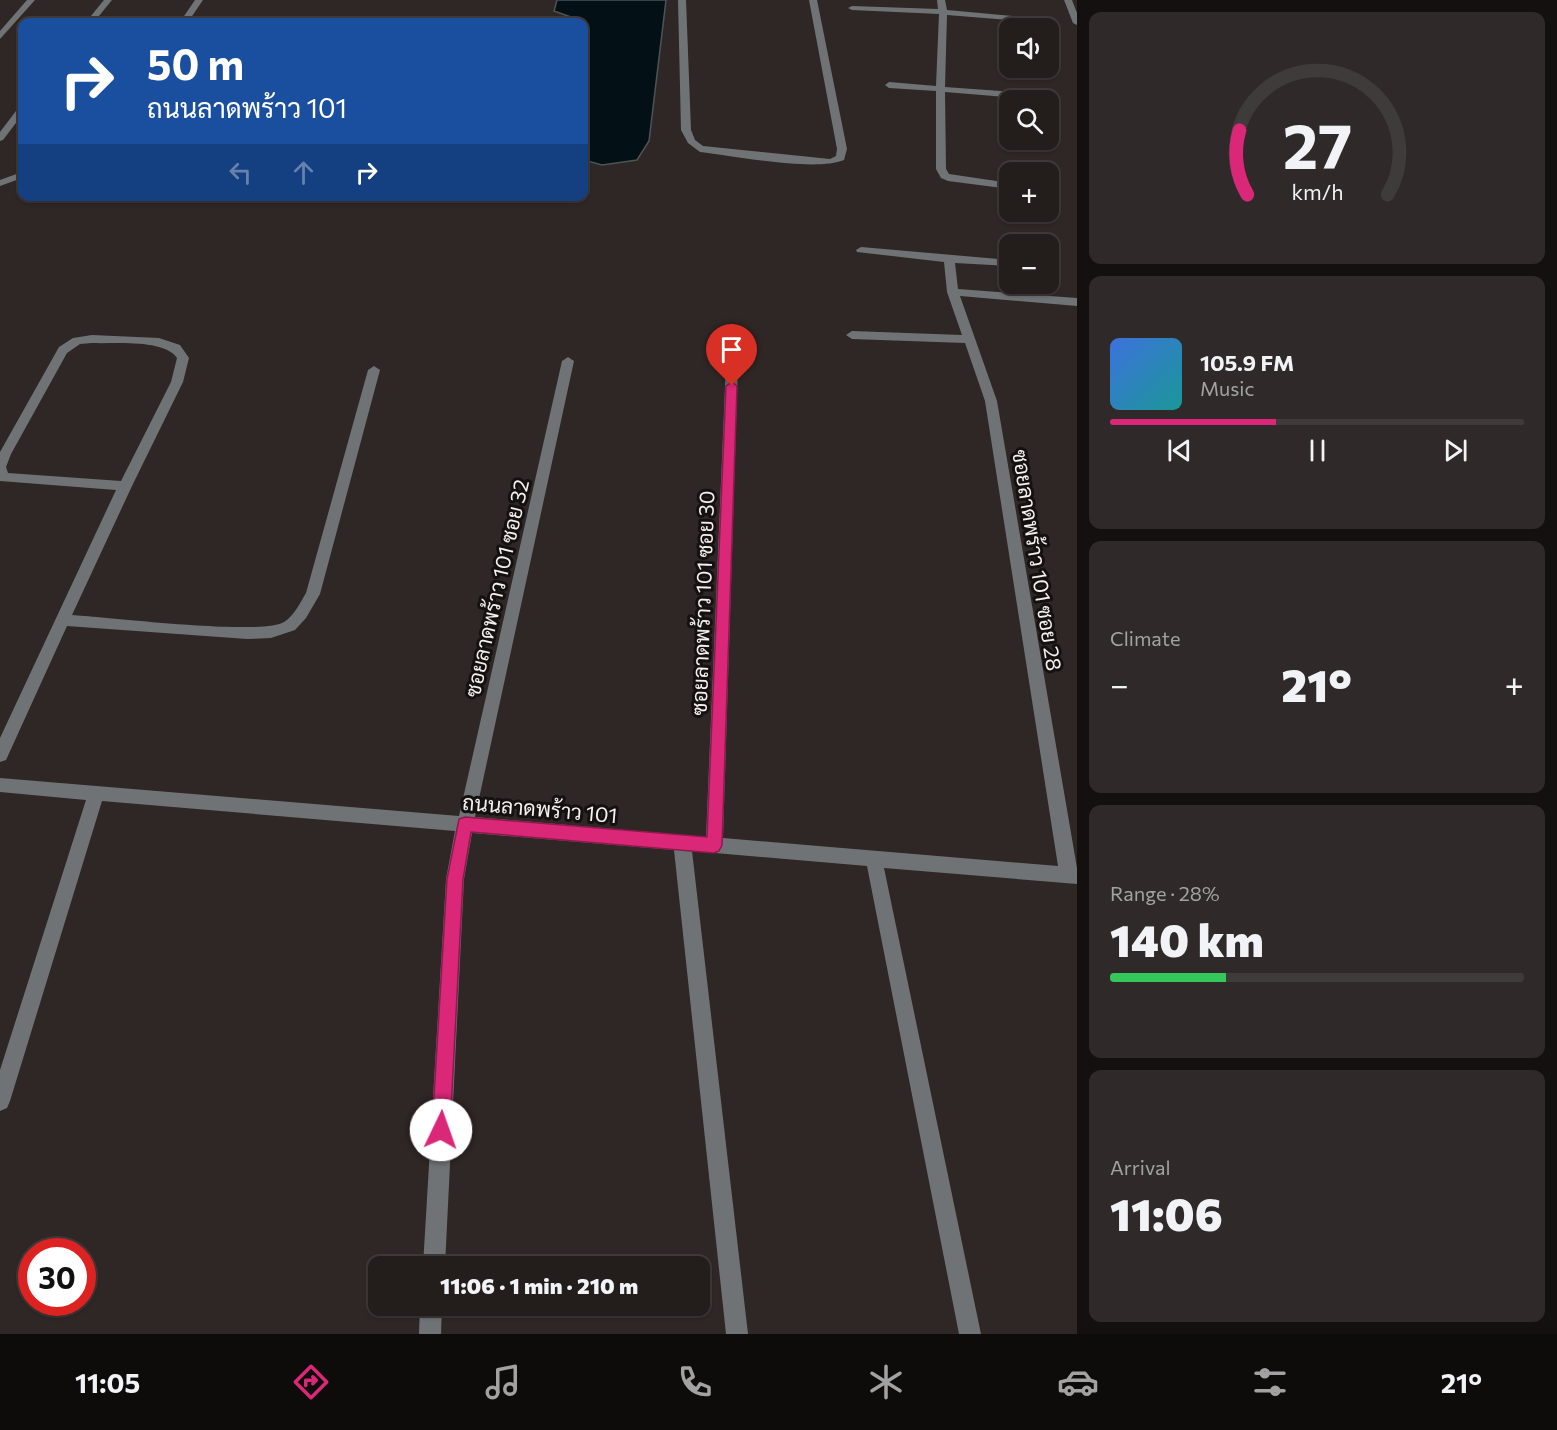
<!DOCTYPE html>
<html lang="en">
<head>
<meta charset="utf-8">
<style>
	body { margin:0; font-family:Commissioner,Sarabun,sans-serif; background:#2f2a29; color:#f1f3f6; height:100vh; display:flex; flex-direction:column; font-size:22px; white-space:nowrap }
	* { box-sizing:border-box; margin:0 }
	p { font-size:20px; color:#a3a2a3 }
	.icon { flex:none; width:33px; height:33px; fill:none; stroke:currentColor; stroke-width:2; stroke-linecap:round; stroke-linejoin:round }
	.map { position:relative; flex:1; overflow:hidden }
	.drawer { display:flex; flex-direction:column; gap:12px; padding:12px; background:#13100f; width:480px }
	.drawer>* { flex:none }
	.top-card { position:absolute; left:18px; top:18px; width:570px; height:183px; border-radius:12px; box-shadow:0 2px 4px #0004,0 0 0 2px #403b3b; background:#1a4fa0; color:#fff; overflow:hidden }
	.buttons { position:absolute; left:999px; top:18px; display:grid; gap:12px }
	.buttons a { display:grid; place-items:center; width:60px; height:60px; border-radius:12px; background:#231d1c; box-shadow:0 2px 4px #0004,0 0 0 2px #403b3b; font-size:30px }
	.speed { position:absolute; left:18px; top:1238px; display:flex; gap:12px; font-size:30px; font-weight:700; text-align:center }
	.speed>* { display:grid; place-content:center; width:78px; height:78px; border-radius:50%; background:#231d1c; box-shadow:0 2px 4px #0004,0 0 0 2px #403b3b; line-height:1 }
	.speed .limit { border:9px solid #d22; background:#fff; color:#111 }
	.pin { position:absolute; display:grid; place-items:center; width:51px; height:51px; color:#fff; margin:-62px -26px; border-radius:50% 50% 50% 0; rotate:-45deg; box-shadow:0 0 6px #0007 }
	.pin .icon { rotate:45deg }
	.me { position:absolute; width:66px; margin:-33px; rotate:3deg; stroke-linejoin:round; filter:drop-shadow(0 0 4px #0008) }
	.turn { display:flex; align-items:center; gap:21px; height:126px; padding:0 30px; font-size:27px }
	.turn .icon { width:78px; height:78px; stroke-width:2.5 }
	.turn b { display:block; font-size:42px; line-height:51px }
	.lanes { display:flex; align-items:center; height:57px; padding:0 30px; background:#0003; justify-content:center; gap:30px; direction:ltr }
	.lanes .off { opacity:.35 }
	.big { font-size:45px; font-weight:800; line-height:1.1 }
	.drawer .card { flex:1; display:flex; flex-direction:column; justify-content:center; gap:9px; min-width:0; padding:0 21px; border-radius:12px; background:#2f2a29 }
	.drawer .dial { align-items:center; gap:0 }
	.dial svg { height:156px; overflow:visible; fill:none; stroke:#403b3b; stroke-width:7; stroke-linecap:round; text-anchor:middle }
	.dial text { fill:#f1f3f6; stroke:none }
	.song { display:flex; align-items:center; gap:18px }
	.cover { width:72px; height:72px; border-radius:9px; background:linear-gradient(135deg,hsl(220 70% 55%),hsl(180 70% 35%)) }
	.played { height:6px; border-radius:3px; background:linear-gradient(90deg,#db2777 40%,#403b3b 40%) }
	.keys { display:flex; justify-content:space-around; direction:ltr }
	.heat { display:flex; justify-content:space-between; align-items:center; font-size:33px; direction:ltr }
	.charge { height:9px; border-radius:4px; background:linear-gradient(90deg,#34c759 28%,#403b3b 0) }
	.trip { position:absolute; left:368px; top:1256px; width:342px; height:60px; border-radius:12px; background:#231d1c; box-shadow:0 2px 4px #0004,0 0 0 2px #403b3b; font-weight:800; line-height:60px; text-align:center }
	.tabs { display:flex; height:96px; justify-content:space-around; align-items:center; background:#0e0c0b; color:#a3a2a3 }
	.tabs .icon { width:42px; height:42px }
	.tabs .current { color:#db2777 }
	.tabs b { font-size:27px; color:#f1f3f6 }
	main { display:flex; flex:1; min-height:0 }
	.map>svg:first-child { display:block }
</style>
</head>
<body>
<main>
<div class="map">
<svg width="1077" height="1334" viewBox="0 0 1077 1334">
	<rect width="100%" height="100%" fill="#2f2725"/>
	<polygon fill="#031015" stroke="#4c5456" stroke-width="1.5" points="557,0 666,0 649,141 637,160 602,165 584,160 584,22 574,22 574,18 554,11"/>
	<g fill="none" stroke-linecap="round" stroke-linejoin="round">
		<g fill="#6f7375" fill-rule="evenodd">
			<polygon points="27,0 35,0 0,39 0,31"/>
			<polygon points="104,0 112,0 94,22 86,22"/>
			<polygon points="195,0 203,0 188,22 180,22"/>
			<path d="M 678,0 L 686,0 L 691,130 L 695,140 L 703,146 L 830,159 L 836,156 L 837,149 L 809,0 L 817,0 L 847,149 L 844,160 C 815,172 735,156 700,152 L 688,143 L 681,130 Z"/>
			<polygon points="937,0 945,0 947,10 1033,18 1037,20 1033,22 947,15 945,87 1042,94 1047,97 1042,100 945,92 946,169 949,174 1010,183 1010,189 948,181 941,178 936,169 936,91 889,88 885,85 889,82 936,86 939,14 852,10 848,8 852,6 938,9"/>
			<polygon points="1064,0 1072,0 1077,13 1077,25 1073,23"/>
			<polygon points="22,106 22,115 3,140 0,141 0,132 19,107"/>
			<polygon points="22,172 22,178 0,186 0,180"/>
			<polygon points="1048,188 1057,189 1058,191 1048,194"/>
			<polygon points="861,247 1010,260 1010,266 955,263 958,289 1077,298 1077,306 960,296 997,401 1077,868 1077,884 884,868 981,1334 959,1334 867,866 692,851 748,1334 726,1334 674,850 472,833 464,879 445,1266 423,1266 446,879 455,831 102,801 10,1101 7,1108 0,1111 0,1070 86,800 0,792 0,778 459,816 562,361 568,357 574,361 475,817 706,837 726,363 732,359 738,363 723,838 1058,866 985,401 965,343 852,339 846,335 852,331 962,335 947,292 944,262 857,252 856,250"/>
			<path d="M 92,335 L 159,338 L 180,345 L 189,358 L 183,382 L 132,486 L 72,615 C 107,617 262,636 284,622 C 294,616 300,603 306,593 L 368,370 L 374,366 L 380,370 L 320,594 L 306,618 L 295,630 L 271,638 L 247,639 L 67,626 L 6,760 L 0,762 L 0,738 L 116,490 L 0,481 L 0,452 L 59,347 L 73,338 ZM 92,343 C 115,344 164,339 177,358 L 171,382 L 121,481 L 8,473 L 6,467 L 11,454 L 67,353 L 80,344 Z"/>
			<polygon points="420,1305 442,1305 441,1334 419,1334"/>
		</g>
	</g>
	<polygon fill="#db2777" stroke="#8e194d" stroke-width="1.5" points="732,382 737,386 722,845 719,851 714,853 471,832 463,879 450,1130 448,1136 441,1139 435,1136 432,1130 447,879 459,819 465,817 707,837 726,386"/>
	<g text-anchor="middle" dominant-baseline="central" stroke-width="6" stroke-linejoin="round" paint-order="stroke">
		<g font-size="21" fill="#f6f1ef" stroke="#141110">
			<text transform="translate(1038 560) rotate(81)">ซอยลาดพร้าว 101 ซอย 28</text>
			<text transform="translate(496 588) rotate(-77)">ซอยลาดพร้าว 101 ซอย 32</text>
			<text transform="translate(702 603) rotate(-88)">ซอยลาดพร้าว 101 ซอย 30</text>
			<text transform="translate(540 808) rotate(5)">ถนนลาดพร้าว 101</text>
		</g>
	</g>
</svg>
<div class="buttons">
<a><svg class="icon" aria-label="sound" viewBox="0 0 24 24"><path d="M4 9h4l5-4v14l-5-4H4zM17 9q2 3 0 6"/></svg></a>
<a><svg class="icon" aria-label="search" viewBox="0 0 24 24"><circle cx="10" cy="10" r="6"/><path d="M15 15l6 6"/></svg></a>
<a>+</a>
<a>−</a>
</div>
<div class="speed"><div class="limit">30</div></div>
<div class="pin" style="left:732px;top:386px;background:#d93025"><svg class="icon" aria-label="arrive" viewBox="0 0 24 24"><path d="M6 21V4h12l-3 4 3 4H6"/></svg></div>
<svg class="me" style="left:441px;top:1130px" viewBox="-20 -20 40 40"><circle r="19" fill="#fff"/><path d="M0-13L10 11 0 6-10 11z" fill="#db2777"/></svg>
<div class="trip">11:06 · 1 min · 210 m</div>
<div class="top-card">
<div class="turn"><svg class="icon" aria-label="right" viewBox="0 0 24 24"><path d="M7 20v-9h11M14 6l5 5-5 5"/></svg><div><b>50 m</b>ถนนลาดพร้าว 101</div></div>
<div class="lanes"><svg class="icon off" aria-label="left" viewBox="0 0 24 24"><path d="M17 20v-9H6M10 6l-5 5 5 5"/></svg><svg class="icon off" aria-label="ahead" viewBox="0 0 24 24"><path d="M12 20V5M6 11l6-6 6 6"/></svg><svg class="icon" aria-label="right" viewBox="0 0 24 24"><path d="M7 20v-9h11M14 6l5 5-5 5"/></svg></div>
</div>
</div>
<section class="drawer">
<div class="card dial"><svg viewBox="0 0 100 80">
<path d="M14 69A42 42 0 1 1 86 69"/>
<path d="M14 69A42 42 0 0 1 10 36" stroke="#db2777"/>
<text x="50" y="56" font-size="32" font-weight="700">27</text>
<text x="50" y="72" font-size="11">km/h</text>
</svg></div>
<div class="card">
<div class="song"><i class="cover"></i><div><b>105.9 FM</b><p>Music</p></div></div>
<div class="played"></div>
<div class="keys"><svg class="icon" aria-label="previous" viewBox="0 0 24 24"><path d="M18 5L8 12l10 7zM5 5v14"/></svg><svg class="icon" aria-label="pause" viewBox="0 0 24 24"><path d="M8 5v14M16 5v14"/></svg><svg class="icon" aria-label="next" viewBox="0 0 24 24"><path d="M6 5l10 7-10 7zM19 5v14"/></svg></div>
</div>
<div class="card"><p>Climate</p>
<div class="heat"><a>−</a><b class="big">21°</b><a>+</a></div>
</div>
<div class="card"><p>Range · 28%</p><b class="big">140 km</b><div class="charge"></div></div>
<div class="card"><p>Arrival</p><b class="big">11:06</b></div>
</section>
</main>
<nav class="tabs">
<b>11:05</b>
<svg class="icon current" aria-label="directions" viewBox="0 0 24 24"><path d="M12 3l9 9-9 9-9-9zM9 14v-3h6M13 9l2 2-2 2"/></svg>
<svg class="icon" aria-label="music" viewBox="0 0 24 24"><path d="M9 18V5l10-2v13"/><circle cx="6" cy="18" r="3"/><circle cx="16" cy="16" r="3"/></svg>
<svg class="icon" aria-label="phone" viewBox="0 0 24 24"><path d="M5 4h4l2 5-3 2q2 4 5 5l2-3 5 2v4C11 20 4 13 5 4z"/></svg>
<svg class="icon" aria-label="climate" viewBox="0 0 24 24"><path d="M12 3v18M4 7l16 10M4 17L20 7"/></svg>
<svg class="icon" aria-label="car" viewBox="0 0 24 24"><path d="M5 17H2v-5l4-1 3-4h7l3 4 3 1v5h-3M9 17h6M6 11h13"/><circle cx="7" cy="17" r="2"/><circle cx="17" cy="17" r="2"/></svg>
<svg class="icon" aria-label="filters" viewBox="0 0 24 24"><path d="M4 7h16M4 17h16"/><circle cx="9" cy="7" r="2"/><circle cx="15" cy="17" r="2"/></svg>
<b>21°</b>
</nav>
</body>
</html>
